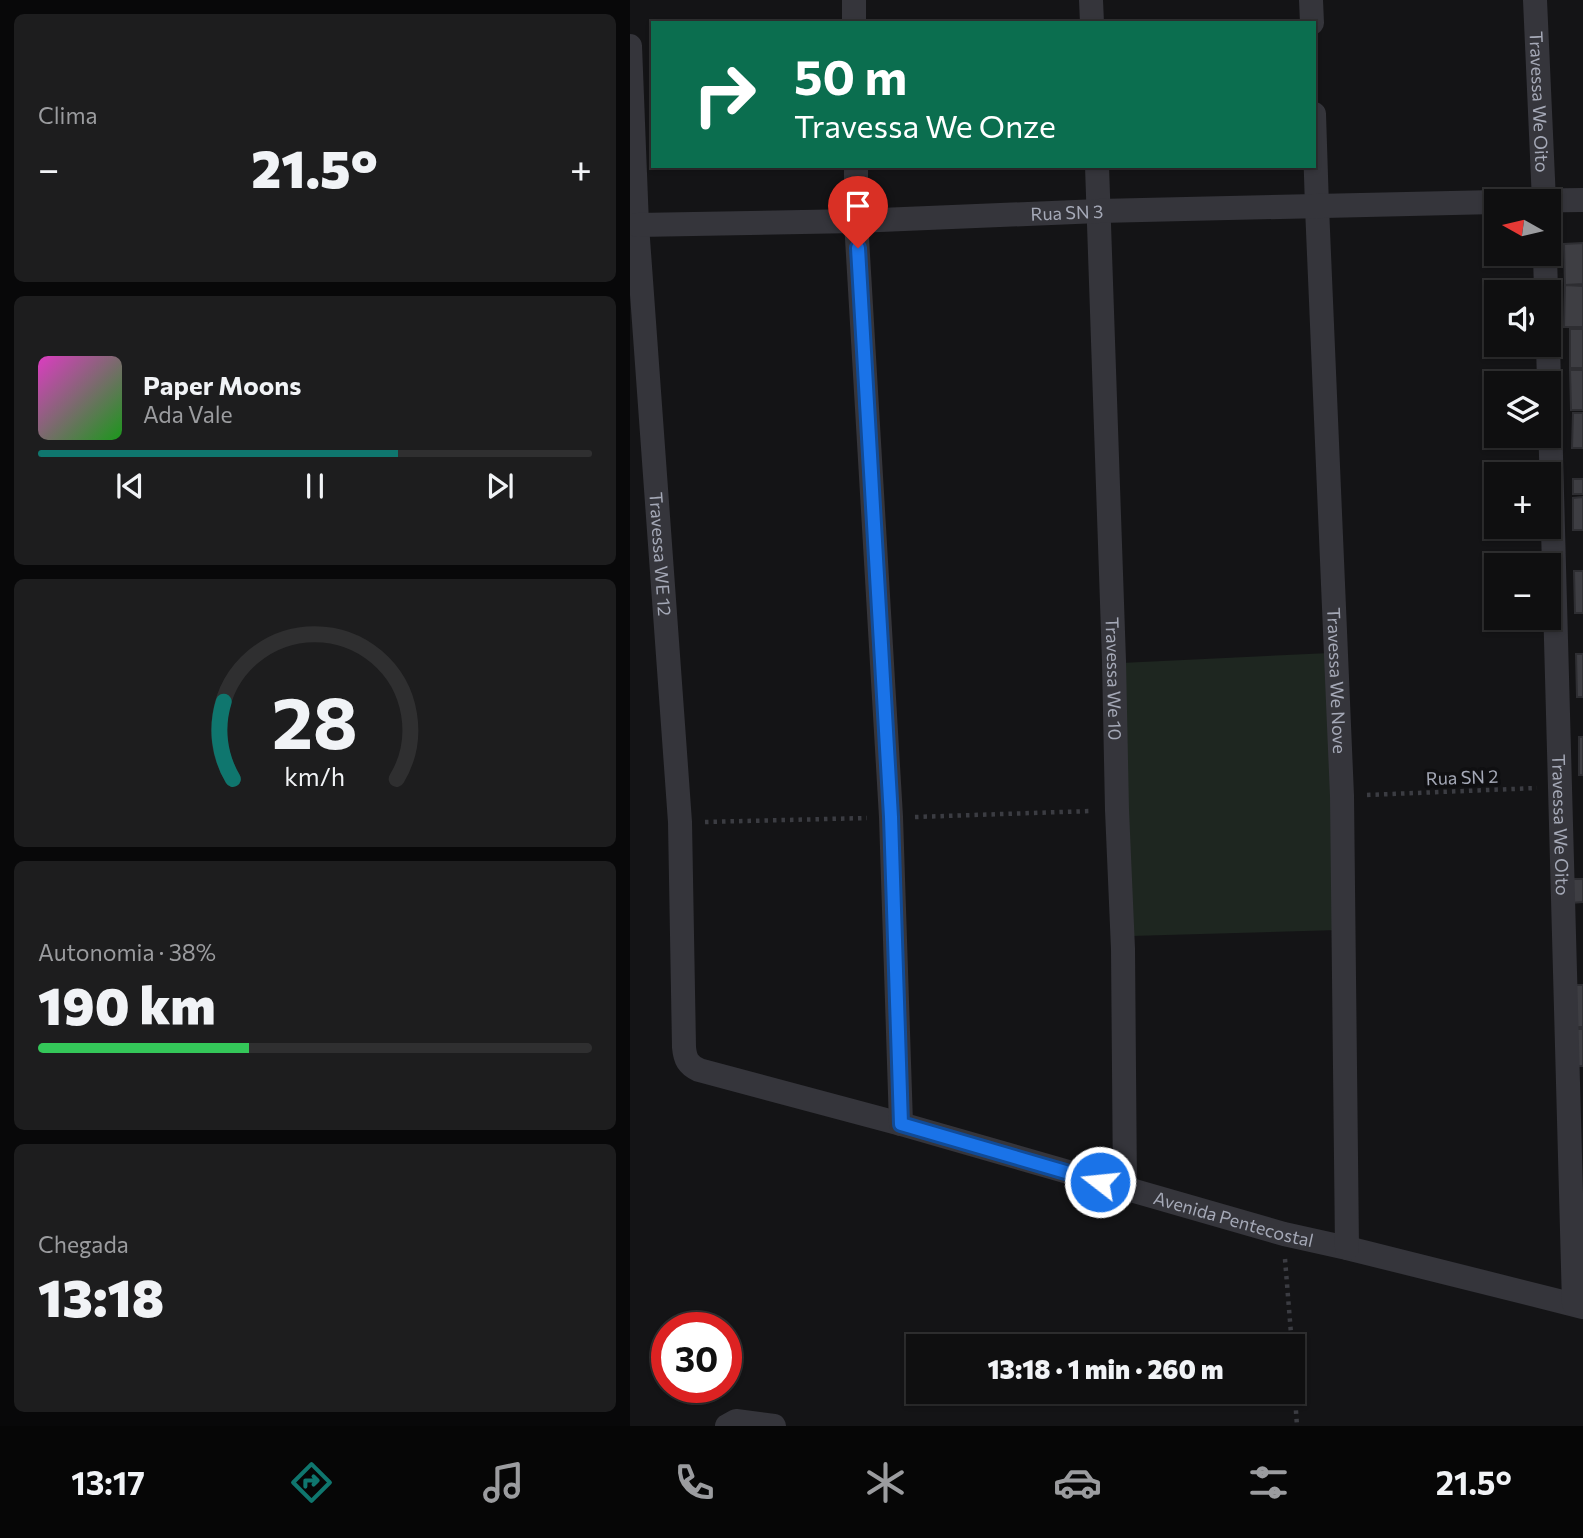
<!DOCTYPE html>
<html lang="pt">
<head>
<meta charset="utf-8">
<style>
	body { margin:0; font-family:Commissioner,sans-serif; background:#1d1d1e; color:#f1f3f6; height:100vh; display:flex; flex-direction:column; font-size:26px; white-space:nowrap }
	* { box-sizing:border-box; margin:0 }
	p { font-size:23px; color:#9b9c9f }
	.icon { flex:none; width:38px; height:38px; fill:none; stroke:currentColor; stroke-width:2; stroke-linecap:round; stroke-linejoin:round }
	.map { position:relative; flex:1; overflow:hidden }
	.side { display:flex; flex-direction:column; gap:14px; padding:14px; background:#080809; width:630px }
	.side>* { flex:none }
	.banner { position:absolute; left:21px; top:21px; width:665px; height:147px; border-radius:0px; box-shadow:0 2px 5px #0004,0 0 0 2px #2f2f30; background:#0b6e4f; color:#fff; overflow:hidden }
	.needle { width:46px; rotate:278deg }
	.fabs { position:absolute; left:854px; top:189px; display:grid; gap:14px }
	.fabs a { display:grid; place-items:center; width:77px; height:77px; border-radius:0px; background:#0f0f10; box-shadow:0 2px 5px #0004,0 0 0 2px #2f2f30; font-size:35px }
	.speed { position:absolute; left:21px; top:1312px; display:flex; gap:14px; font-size:35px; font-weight:700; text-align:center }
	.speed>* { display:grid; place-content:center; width:91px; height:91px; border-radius:50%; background:#0f0f10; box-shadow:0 2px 5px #0004,0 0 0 2px #2f2f30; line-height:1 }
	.speed .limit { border:10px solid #d22; background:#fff; color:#111 }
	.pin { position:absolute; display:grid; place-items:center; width:60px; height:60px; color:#fff; margin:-72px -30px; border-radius:50% 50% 50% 0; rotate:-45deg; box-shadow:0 0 7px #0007 }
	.pin .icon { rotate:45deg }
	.me { position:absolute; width:77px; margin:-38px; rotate:286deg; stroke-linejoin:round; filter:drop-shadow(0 0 5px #0008) }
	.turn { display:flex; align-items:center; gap:24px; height:147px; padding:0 28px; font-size:32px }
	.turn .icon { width:91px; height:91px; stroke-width:2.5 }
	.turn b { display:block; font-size:49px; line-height:60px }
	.big { font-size:52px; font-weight:800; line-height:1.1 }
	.side .widget { flex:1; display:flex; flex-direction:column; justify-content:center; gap:10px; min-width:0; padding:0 24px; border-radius:10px; background:#1d1d1e }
	.side .dial { align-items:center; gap:0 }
	.dial svg { height:182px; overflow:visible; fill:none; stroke:#2f2f30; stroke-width:7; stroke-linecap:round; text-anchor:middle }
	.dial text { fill:#f1f3f6; stroke:none }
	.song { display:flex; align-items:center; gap:21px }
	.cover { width:84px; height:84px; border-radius:10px; background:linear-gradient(135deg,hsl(310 70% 55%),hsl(120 70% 35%)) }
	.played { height:7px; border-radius:4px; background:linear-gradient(90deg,#0f766e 65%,#2f2f30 65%) }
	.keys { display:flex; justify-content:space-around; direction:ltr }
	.heat { display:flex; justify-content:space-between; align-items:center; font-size:38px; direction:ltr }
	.charge { height:10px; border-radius:5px; background:linear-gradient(90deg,#34c759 38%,#2f2f30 0) }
	.trip { position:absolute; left:276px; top:1334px; width:399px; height:70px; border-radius:0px; background:#0f0f10; box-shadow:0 2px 5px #0004,0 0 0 2px #2f2f30; font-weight:800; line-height:70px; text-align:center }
	.menu { display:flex; height:112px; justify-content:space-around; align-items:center; background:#060606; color:#9b9c9f }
	.menu .icon { width:49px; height:49px }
	.menu .current { color:#0f766e }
	.menu b { font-size:32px; color:#f1f3f6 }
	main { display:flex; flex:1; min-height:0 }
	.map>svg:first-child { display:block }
</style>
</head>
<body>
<main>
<section class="side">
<div class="widget"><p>Clima</p>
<div class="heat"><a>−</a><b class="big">21.5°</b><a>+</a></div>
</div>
<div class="widget">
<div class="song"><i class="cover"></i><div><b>Paper Moons</b><p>Ada Vale</p></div></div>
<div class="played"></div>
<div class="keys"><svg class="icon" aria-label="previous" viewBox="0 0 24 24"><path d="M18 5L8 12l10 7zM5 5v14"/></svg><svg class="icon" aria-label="pause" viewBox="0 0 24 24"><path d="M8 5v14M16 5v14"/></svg><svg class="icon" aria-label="next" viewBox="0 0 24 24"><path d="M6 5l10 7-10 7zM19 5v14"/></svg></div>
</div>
<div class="widget dial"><svg viewBox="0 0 100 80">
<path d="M14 69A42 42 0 1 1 86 69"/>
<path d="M14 69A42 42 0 0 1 10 35" stroke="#0f766e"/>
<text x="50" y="56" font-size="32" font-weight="700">28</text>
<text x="50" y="72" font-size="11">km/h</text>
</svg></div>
<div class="widget"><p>Autonomia · 38%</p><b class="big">190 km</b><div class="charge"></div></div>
<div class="widget"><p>Chegada</p><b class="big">13:18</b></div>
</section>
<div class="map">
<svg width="953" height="1426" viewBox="0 0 953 1426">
	<rect width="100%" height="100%" fill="#141416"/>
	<polygon fill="#1e2620" points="700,653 709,930 501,936 491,663"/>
	<g fill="#3e3e43" stroke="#2e2e32" stroke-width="2">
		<polygon points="953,243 953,284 935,285 934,244"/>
		<polygon points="935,285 953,286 953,327 934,327"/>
		<rect x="940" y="329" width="13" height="39"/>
		<polygon points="940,370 953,370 953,410 941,410"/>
		<polygon points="943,413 953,413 953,448 942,448"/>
		<rect x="943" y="479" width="10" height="15"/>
		<polygon points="953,497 953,530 943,530 943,498"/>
		<polygon points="944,571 953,571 953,613 945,613"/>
		<polygon points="946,654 953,654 953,697 947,697"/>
		<rect x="949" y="737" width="4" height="38"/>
		<polygon points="940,879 953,879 953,902 941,903"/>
		<rect x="945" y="985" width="8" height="42"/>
		<rect x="946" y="1029" width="7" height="37"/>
	</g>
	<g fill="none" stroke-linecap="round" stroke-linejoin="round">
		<g stroke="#3b3c42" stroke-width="4.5" stroke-dasharray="3.5 5" stroke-linecap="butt">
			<polyline points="737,795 907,788"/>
			<polyline points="285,817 461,811"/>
			<polyline points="75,822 237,818"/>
			<polyline points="655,1259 662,1346"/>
			<polyline points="663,1368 667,1426"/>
		</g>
		<g stroke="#35353b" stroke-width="24">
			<polyline points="224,0 224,23"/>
			<polyline points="461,0 462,23"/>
			<polyline points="681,0 682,23"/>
			<path id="s1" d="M 905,0 L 914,201"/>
			<path id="s2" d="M 0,46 L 7,225 L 50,822 L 54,1047 C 55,1059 58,1065 69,1070 L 271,1124 L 654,1234 L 717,1248 L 953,1307"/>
			<path id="s3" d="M 684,114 L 687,207 L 712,796 L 717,1248"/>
			<polyline points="226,166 226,221 261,817 271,1124"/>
			<path id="s4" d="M 467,166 L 484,661 L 487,810 L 493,949 L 495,1189"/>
			<polyline points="881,201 953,200"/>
			<path id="s5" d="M 7,225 L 226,221 L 469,211 L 866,202"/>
			<polyline points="915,254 916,292"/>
			<path id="s6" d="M 918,345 L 944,1304"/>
			<polyline points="97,1426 106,1421 144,1426"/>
		</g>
	</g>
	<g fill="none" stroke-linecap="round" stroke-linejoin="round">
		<defs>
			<polyline id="route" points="228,248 261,817 271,1124 470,1182"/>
		</defs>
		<use href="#route" stroke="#114b97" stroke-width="18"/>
		<use href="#route" stroke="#1a73e8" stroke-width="12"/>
	</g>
	<g text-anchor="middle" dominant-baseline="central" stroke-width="7" stroke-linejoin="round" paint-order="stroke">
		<g font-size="18" fill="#a5a9b7" stroke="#0f0f11">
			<text stroke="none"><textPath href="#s1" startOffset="102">Travessa We Oito</textPath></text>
			<text stroke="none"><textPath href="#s5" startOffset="430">Rua SN 3</textPath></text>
			<text stroke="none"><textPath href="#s2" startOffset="509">Travessa WE 12</textPath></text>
			<text stroke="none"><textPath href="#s4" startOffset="513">Travessa We 10</textPath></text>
			<text stroke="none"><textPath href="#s3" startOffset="567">Travessa We Nove</textPath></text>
			<text transform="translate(832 777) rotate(-2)">Rua SN 2</text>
			<text stroke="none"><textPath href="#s6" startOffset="480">Travessa We Oito</textPath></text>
			<text stroke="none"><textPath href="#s2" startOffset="1587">Avenida Pentecostal</textPath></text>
		</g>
	</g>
</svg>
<div class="fabs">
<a><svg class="needle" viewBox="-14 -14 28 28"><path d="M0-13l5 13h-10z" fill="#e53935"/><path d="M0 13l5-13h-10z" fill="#9b9c9f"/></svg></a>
<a><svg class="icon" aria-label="sound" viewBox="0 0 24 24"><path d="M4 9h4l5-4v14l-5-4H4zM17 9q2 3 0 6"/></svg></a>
<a><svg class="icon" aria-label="layers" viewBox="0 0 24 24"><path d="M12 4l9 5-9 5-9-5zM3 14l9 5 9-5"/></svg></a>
<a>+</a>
<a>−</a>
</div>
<div class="speed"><div class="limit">30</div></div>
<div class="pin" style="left:228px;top:248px;background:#d93025"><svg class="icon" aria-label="arrive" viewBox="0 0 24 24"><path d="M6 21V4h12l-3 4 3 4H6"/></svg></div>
<svg class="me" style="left:470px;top:1182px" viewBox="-20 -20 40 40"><circle r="17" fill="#1a73e8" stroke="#fff" stroke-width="3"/><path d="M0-11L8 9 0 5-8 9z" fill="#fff"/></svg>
<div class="trip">13:18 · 1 min · 260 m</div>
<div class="banner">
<div class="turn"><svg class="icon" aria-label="right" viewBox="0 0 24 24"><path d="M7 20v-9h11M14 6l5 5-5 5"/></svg><div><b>50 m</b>Travessa We Onze</div></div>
</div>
</div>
</main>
<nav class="menu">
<b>13:17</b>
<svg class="icon current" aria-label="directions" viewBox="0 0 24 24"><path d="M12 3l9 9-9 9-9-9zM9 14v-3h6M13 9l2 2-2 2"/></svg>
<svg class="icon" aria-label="music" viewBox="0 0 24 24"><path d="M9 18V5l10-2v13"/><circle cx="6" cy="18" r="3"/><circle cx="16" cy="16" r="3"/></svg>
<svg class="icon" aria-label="phone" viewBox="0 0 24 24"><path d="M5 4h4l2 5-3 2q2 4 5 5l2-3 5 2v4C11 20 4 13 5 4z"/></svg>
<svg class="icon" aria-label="climate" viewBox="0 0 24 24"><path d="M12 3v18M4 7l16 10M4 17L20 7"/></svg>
<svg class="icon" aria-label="car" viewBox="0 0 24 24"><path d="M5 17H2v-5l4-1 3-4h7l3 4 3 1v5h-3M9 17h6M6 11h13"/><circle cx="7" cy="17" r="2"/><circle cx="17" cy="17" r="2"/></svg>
<svg class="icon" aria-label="filters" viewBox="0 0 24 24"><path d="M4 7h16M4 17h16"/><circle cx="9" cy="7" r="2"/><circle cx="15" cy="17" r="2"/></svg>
<b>21.5°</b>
</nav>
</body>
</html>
